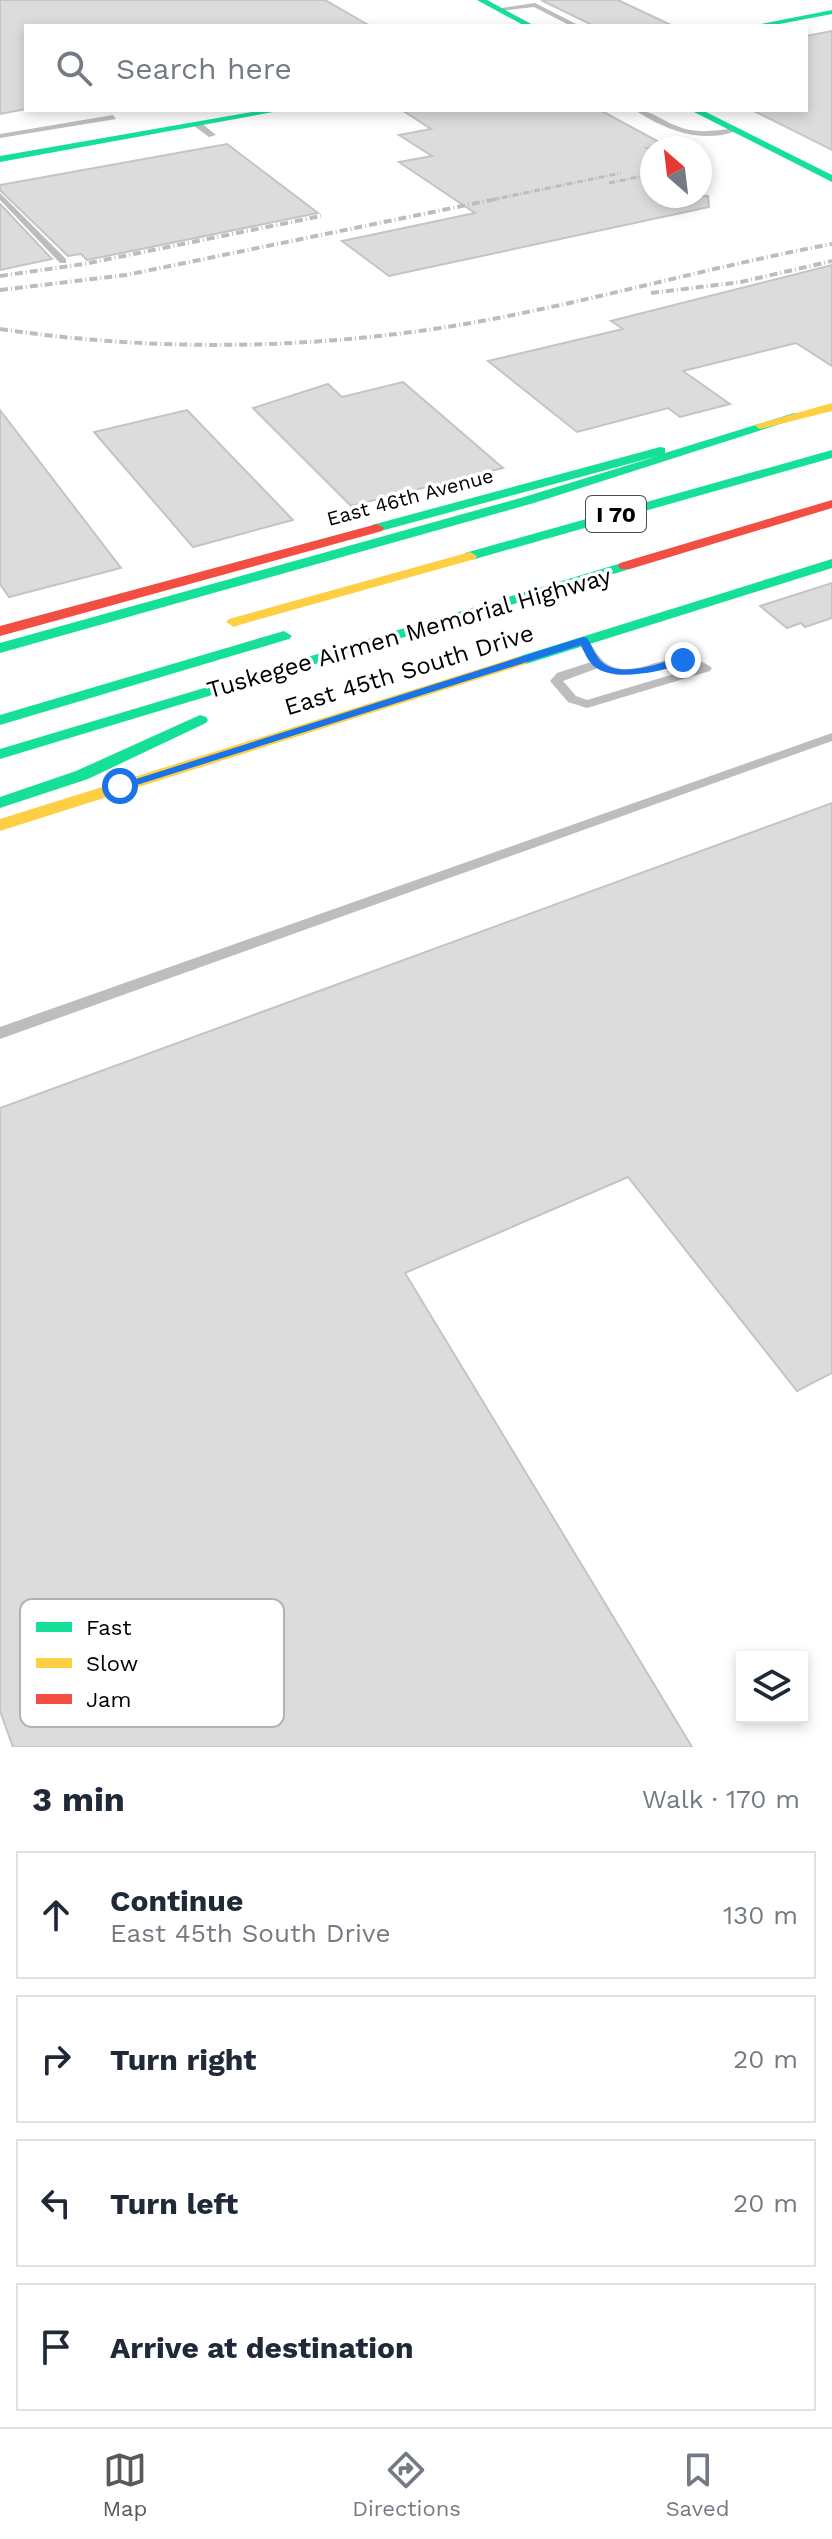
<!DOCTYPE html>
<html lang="en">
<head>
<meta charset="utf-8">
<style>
	body { margin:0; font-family:"Work Sans",sans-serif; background:#f2f2f3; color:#1f2937 }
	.controls { position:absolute; right:24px; bottom:24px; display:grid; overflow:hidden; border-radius:0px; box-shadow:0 4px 12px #0003 }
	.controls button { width:72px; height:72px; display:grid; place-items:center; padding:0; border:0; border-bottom:2px solid #e0e1e3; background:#fff; color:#1f2937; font:40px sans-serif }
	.compass { position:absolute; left:640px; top:136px; width:72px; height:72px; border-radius:50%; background:#fff; box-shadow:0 4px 12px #0003; rotate:332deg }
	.stop { position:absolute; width:24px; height:24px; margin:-18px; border:6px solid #1a73e8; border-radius:50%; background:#fff }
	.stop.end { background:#1a73e8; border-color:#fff; box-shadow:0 2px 8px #0008 }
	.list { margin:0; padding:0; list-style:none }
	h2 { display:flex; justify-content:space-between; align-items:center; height:104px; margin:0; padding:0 32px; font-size:34px }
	h2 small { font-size:26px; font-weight:400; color:#747a83 }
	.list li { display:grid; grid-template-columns:52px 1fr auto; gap:24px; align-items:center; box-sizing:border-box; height:128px; margin:0 16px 16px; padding:0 16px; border:2px solid #e0e1e3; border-radius:0px }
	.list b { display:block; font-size:30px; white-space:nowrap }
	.list p { margin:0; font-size:26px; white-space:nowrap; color:#747a83 }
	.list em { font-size:26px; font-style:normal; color:#747a83 }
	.icon { flex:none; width:44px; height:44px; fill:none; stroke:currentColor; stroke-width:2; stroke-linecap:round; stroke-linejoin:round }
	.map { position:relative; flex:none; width:832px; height:1747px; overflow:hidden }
	.search { position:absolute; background:#fff; box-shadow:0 4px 12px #0003; left:24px; right:24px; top:24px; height:88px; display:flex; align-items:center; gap:20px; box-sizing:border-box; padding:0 28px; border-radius:0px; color:#747a83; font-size:30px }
	.sheet { height:680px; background:#fff }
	nav { display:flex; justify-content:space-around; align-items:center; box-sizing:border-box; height:112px; border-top:2px solid #e0e1e3; background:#fff; font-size:22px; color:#747a83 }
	nav a { display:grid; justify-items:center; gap:4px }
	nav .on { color:#595959 }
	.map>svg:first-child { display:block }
	.building { fill:#dcdcdc; stroke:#c4c4c4; stroke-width:2 }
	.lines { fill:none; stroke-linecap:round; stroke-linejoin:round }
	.lane { fill:#bdbdbd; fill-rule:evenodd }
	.fast { fill:#16e098; fill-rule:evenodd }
	.slow { fill:#ffcf43; fill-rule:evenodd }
	.jam { fill:#f24e42; fill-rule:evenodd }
	.rail-far1 { stroke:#bdbdbd; stroke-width:3; stroke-dasharray:6 2 1 2; stroke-linecap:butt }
	.rail { stroke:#bdbdbd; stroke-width:4; stroke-dasharray:8 3 1 3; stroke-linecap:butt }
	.route { fill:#1a73e8 }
	.labels { text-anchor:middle; stroke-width:7; stroke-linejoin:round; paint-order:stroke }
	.far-street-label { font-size:20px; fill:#000; stroke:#fff }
	.shield { fill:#fff; stroke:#4c4c4c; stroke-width:2 }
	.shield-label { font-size:22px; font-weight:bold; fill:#000 }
	.street-label { font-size:24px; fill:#000; stroke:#fff }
	.key { fill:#fff; stroke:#b2b2b2; stroke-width:2 }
	.key-label { font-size:22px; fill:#000 }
</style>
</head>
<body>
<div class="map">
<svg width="832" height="1747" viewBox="0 0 832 1747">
	<rect width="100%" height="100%" fill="#fff"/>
	<path class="building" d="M0,0h325l45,26h-344v83l-26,5z
		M541,0h77l55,26 -81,-1z
		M832,31v119l-80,-40h54v-74z
		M402,110h198l70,38h-23l5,3v45h56l1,11 -320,69 -47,-35 133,-28 -76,-51 33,-6 -33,-21 32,-6z
		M227,144l91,69 -231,47 -6,-6 -13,2 -68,-66v-5z
		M0,204l52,55 -52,11z
		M832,265v101l-36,-23 -113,28 47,33 -50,13 -12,-9 -91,24 -89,-71 135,-32 -12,-8z
		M403,382l100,86 -152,38 -98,-98 75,-24 14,13z
		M0,410l121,158 -112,29 -9,-13z
		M187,410l106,110 -100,27 -99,-115z
		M832,583v35l-27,9 -4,-4 -14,5 -27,-22z
		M832,803v570l-35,18 -169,-214 -223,96 287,474h-679l-13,-36v-603z"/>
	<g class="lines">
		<path class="lane" d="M535,3l43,22 1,1h-8l-37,-19 -36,4 -3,-2z
			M635,110c16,0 28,11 42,16 18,8 38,5 57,2l4,2c-34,15 -74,0 -103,-20z
			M113,115l3,4 -116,19v-4z
			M194,122h6l16,13 -7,2 -15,-11z
			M0,193l66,66v4h-6l-60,-63z
			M583,637l4,1c7,11 13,24 26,29 30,11 64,-26 99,1l-2,3 -123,37 -19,-6 -18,-21 7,-8 34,-11 -14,-21zM672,665l22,3 -107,32 -11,-4 -13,-15 35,-13c22,15 50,2 74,-3z
			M832,733v8l-832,298v-12z"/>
		<path class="fast" d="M477,0h10l48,26h-10z
			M832,10v4l-63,12h-18z
			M263,110h21l-284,52v-6z
			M690,110h12l130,65v7z
			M794,413l11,3 -271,87 -534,150v-10l524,-146 134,-41 -281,76 -7,-4 2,-3 288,-78 5,1v5z
			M832,450v8l-357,101 -5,1 -7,-4 2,-3z
			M832,559v9l-306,96h-12l-2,-3 2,-3z
			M625,562l5,1v6l-630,190v-10z
			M284,631l8,5 -3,3 -289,86v-10z
			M200,715l6,2 2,3 -2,3 -118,56 -88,29v-11l76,-26z"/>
		<path class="slow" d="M832,403v8l-72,18 -6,-4z
			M470,552l7,4 -2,3 -236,66 -5,2 -8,-5 3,-3z
			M520,656l8,5 -2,3 -526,167v-12z"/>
		<path class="jam" d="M832,500v8l-202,61h-10l-2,-3 2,-3z
			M377,524l7,4 -2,3 -382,105v-10z"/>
		<path class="rail-far1" d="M609,183l43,-9
			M491,200l130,-27"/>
		<path class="rail" d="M0,276l84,-12 237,-48
			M0,290l126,-15 375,-77
			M651,293l90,-11 91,-21
			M0,329c149,22 298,21 447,-2 130,-21 256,-59 385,-83"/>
	</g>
	<path class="route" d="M583,637l4,1c5,7 8,17 14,23 19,19 60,1 82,-4l5,3c-19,12 -74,22 -93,7 -6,-4 -11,-15 -14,-22l-457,144 -10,-3z"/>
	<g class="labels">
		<g class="far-street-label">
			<text transform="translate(410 497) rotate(-15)" y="7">East 46th Avenue</text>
		</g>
		<rect class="shield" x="586" y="496" width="60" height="36" rx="6"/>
		<g class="shield-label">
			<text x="616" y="522">I 70</text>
		</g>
		<g class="street-label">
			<text transform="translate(409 633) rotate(-16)" y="8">Tuskegee Airmen Memorial Highway</text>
			<text transform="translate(409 670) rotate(-17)" y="8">East 45th South Drive</text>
		</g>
	</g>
	<rect x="20" y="1599" width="264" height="128" rx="12" class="key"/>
	<rect x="36" y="1622" width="36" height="10" fill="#16e098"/>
	<rect x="36" y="1658" width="36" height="10" fill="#ffcf43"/>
	<rect x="36" y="1694" width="36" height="10" fill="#f24e42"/>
	<g class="key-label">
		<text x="86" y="1635">Fast</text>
		<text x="86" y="1671">Slow</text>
		<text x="86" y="1707">Jam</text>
	</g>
</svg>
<div class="controls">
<button><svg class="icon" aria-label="layers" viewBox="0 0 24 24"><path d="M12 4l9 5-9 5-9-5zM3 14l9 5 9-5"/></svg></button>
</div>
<svg class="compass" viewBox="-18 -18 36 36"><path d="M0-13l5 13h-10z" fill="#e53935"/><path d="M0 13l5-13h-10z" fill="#747a83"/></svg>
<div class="stop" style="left:120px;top:786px"></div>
<div class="stop end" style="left:683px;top:660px"></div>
<div class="search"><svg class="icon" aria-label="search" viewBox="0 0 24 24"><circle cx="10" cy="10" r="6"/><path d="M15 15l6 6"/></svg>Search here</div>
</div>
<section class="sheet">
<h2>3 min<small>Walk · 170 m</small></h2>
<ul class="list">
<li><svg class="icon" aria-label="ahead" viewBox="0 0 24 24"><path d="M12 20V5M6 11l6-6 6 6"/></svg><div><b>Continue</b><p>East 45th South Drive</p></div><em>130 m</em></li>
<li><svg class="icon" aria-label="right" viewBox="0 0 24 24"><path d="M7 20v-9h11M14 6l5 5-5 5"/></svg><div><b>Turn right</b></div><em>20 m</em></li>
<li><svg class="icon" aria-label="left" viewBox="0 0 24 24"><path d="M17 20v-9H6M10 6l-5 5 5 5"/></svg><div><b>Turn left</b></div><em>20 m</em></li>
<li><svg class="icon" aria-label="arrive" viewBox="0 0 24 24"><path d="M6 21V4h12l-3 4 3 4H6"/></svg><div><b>Arrive at destination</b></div></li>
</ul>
</section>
<nav>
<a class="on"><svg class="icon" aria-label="map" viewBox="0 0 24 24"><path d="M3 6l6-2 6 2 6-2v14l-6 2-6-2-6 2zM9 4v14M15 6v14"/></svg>Map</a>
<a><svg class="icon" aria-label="directions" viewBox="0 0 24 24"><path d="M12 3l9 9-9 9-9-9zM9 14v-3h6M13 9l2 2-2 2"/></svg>Directions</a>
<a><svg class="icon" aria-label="saved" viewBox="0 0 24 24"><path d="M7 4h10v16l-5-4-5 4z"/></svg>Saved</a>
</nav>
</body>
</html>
